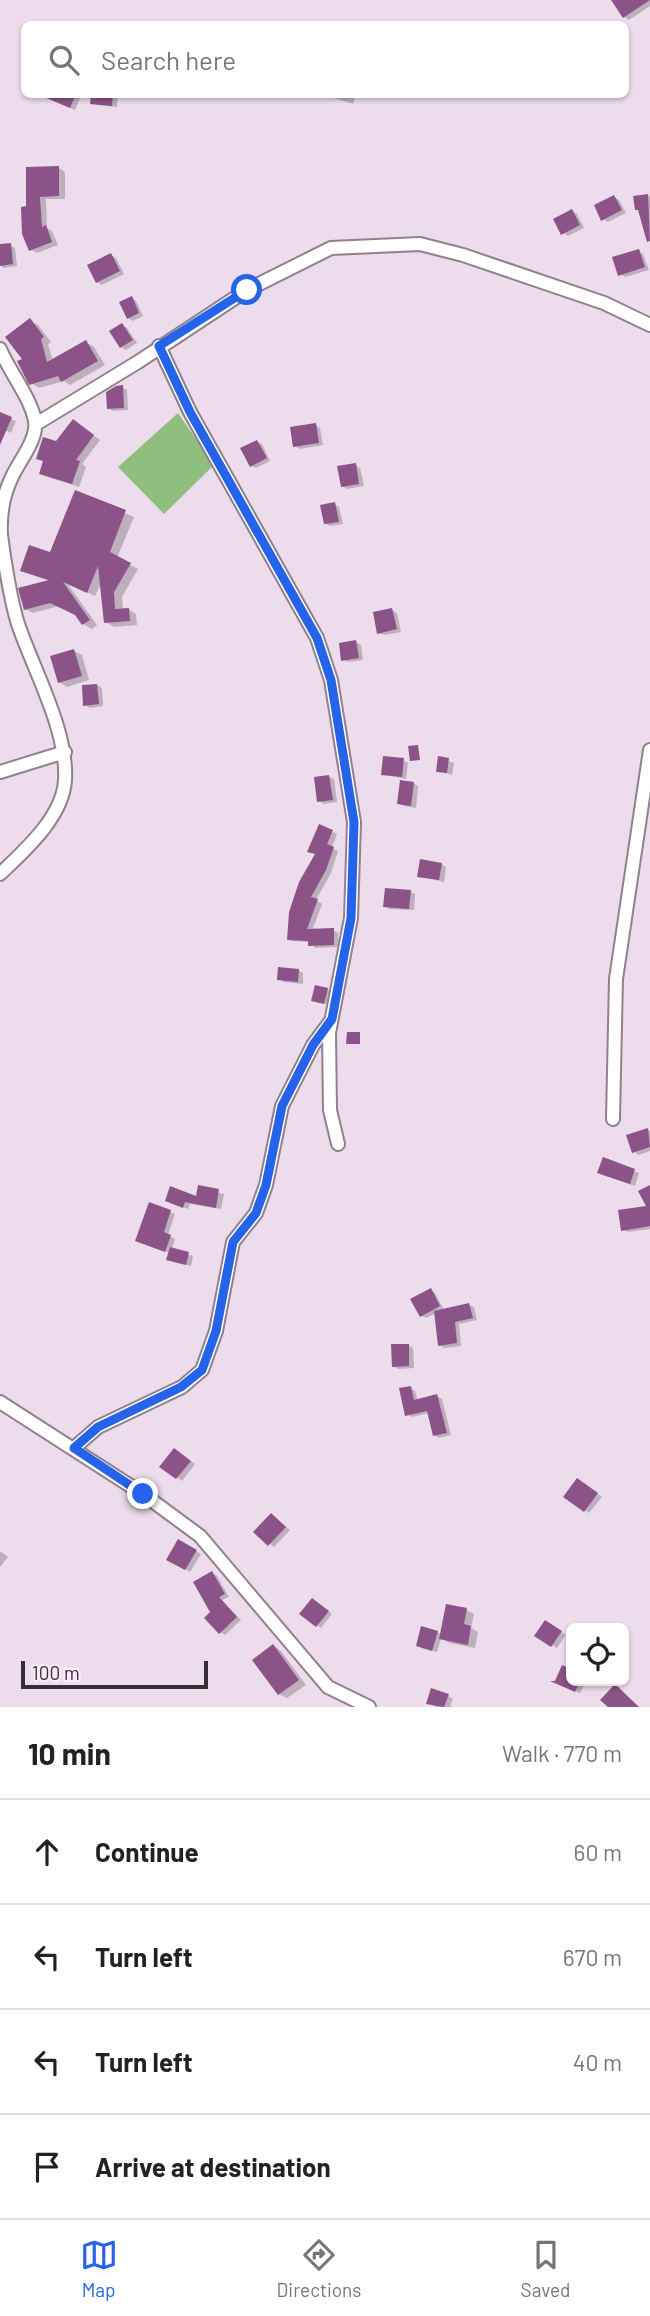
<!DOCTYPE html>
<html lang="en">
<head>
<meta charset="utf-8">
<style>
	body { margin:0; font-family:Barlow,sans-serif; background:#f6f6f6; color:#222 }
	.controls { position:absolute; right:21px; bottom:21px; display:grid; overflow:hidden; border-radius:10px; box-shadow:0 2px 5px #0004 }
	.controls button { width:63px; height:63px; display:grid; place-items:center; padding:0; border:0; border-bottom:2px solid #e0e0e0; background:#fff; color:#222; font:35px sans-serif }
	.scale { position:absolute; left:21px; bottom:18px; width:187px; box-sizing:border-box; padding-left:7px; border:4px solid #362f35; border-top:0; font-size:19px; line-height:24px; white-space:nowrap; color:#362f35; -webkit-text-stroke:5px #fbe9f9; paint-order:stroke }
	.stop { position:absolute; width:21px; height:21px; margin:-16px; border:5px solid #2563eb; border-radius:50%; background:#fff }
	.stop.end { background:#2563eb; border-color:#fff; box-shadow:0 2px 7px #0008 }
	.list { margin:0; padding:0; list-style:none }
	h2 { display:flex; justify-content:space-between; align-items:center; height:91px; margin:0; padding:0 28px; font-size:30px }
	h2 small { font-size:23px; font-weight:400; color:#767676 }
	.list li { display:grid; grid-template-columns:46px 1fr auto; gap:21px; align-items:center; box-sizing:border-box; height:105px; padding:0 28px; border-top:2px solid #e0e0e0 }
	.list b { display:block; font-size:26px; white-space:nowrap }
	.list em { font-size:23px; font-style:normal; color:#767676 }
	.icon { flex:none; width:38px; height:38px; fill:none; stroke:currentColor; stroke-width:2; stroke-linecap:round; stroke-linejoin:round }
	.map { position:relative; flex:none; width:650px; height:1707px; overflow:hidden }
	.search { position:absolute; background:#fff; box-shadow:0 2px 5px #0004; left:21px; right:21px; top:21px; height:77px; display:flex; align-items:center; gap:18px; box-sizing:border-box; padding:0 24px; border-radius:10px; color:#767676; font-size:26px }
	.sheet { height:511px; background:#fff }
	nav { display:flex; justify-content:space-around; align-items:center; box-sizing:border-box; height:98px; border-top:2px solid #e0e0e0; background:#fff; font-size:19px; color:#767676 }
	nav a { display:grid; justify-items:center; gap:4px }
	nav .on { color:#2563eb }
	.map>svg:first-child { display:block }
	.green { fill:#8fbf7f }
	.shadow { fill:#0003 }
	.building { fill:#8b5388 }
	.lines { fill:none; stroke-linecap:round; stroke-linejoin:round }
	.minor-casing { stroke:#90818f; stroke-width:16 }
	.minor { stroke:#fff; stroke-width:12 }
	.route { stroke:#2563eb; stroke-width:9 }
</style>
</head>
<body>
<div class="map">
<svg width="650" height="1707" viewBox="0 0 650 1707">
	<rect width="100%" height="100%" fill="#eddcec"/>
	<path class="green" d="M178,413l36,52 -50,49 -46,-47z"/>
	<path class="shadow" d="M613,0h37v6l-21,14 -5,-3z
		M56,94h23l2,2 -6,14 -17,-7z
		M93,94h25l-1,13 -20,-2 -5,-2z
		M322,94h34l-3,10z
		M59,168l6,4v27h-19l1,29 5,3 6,14 -21,8 -7,-4 -2,-41z
		M648,195l2,2v36l-4,-2z
		M614,197l5,3 7,13 -18,9 -5,-3z
		M572,211l5,3 7,14 -16,8 -5,-3z
		M10,245l5,3 2,18 -13,2 -4,-3v-19z
		M638,251l5,3 6,16 -24,7 -5,-3z
		M111,255l5,3 8,16 -22,11 -5,-3z
		M132,298l4,3 7,15 -10,5 -5,-3z
		M30,321l8,4 13,17 -3,2 5,17 33,-19 8,5 11,18 -35,20 -6,-4 -25,7 -8,-5 -6,-23z
		M122,325l5,3 10,15 -11,7 -5,-3z
		M122,387l5,3 1,20 -15,1 -5,-3z
		M0,414l16,7 -5,12 -11,-5z
		M80,425l20,15 -18,24 4,3 -7,20 -31,-10 9,-34z
		M315,425l5,3 3,17 -23,4 -5,-3z
		M257,442l5,2 8,17 -14,7 -5,-2z
		M355,465l5,3 4,18 -17,3 -5,-3z
		M76,492l58,25 -17,41 21,11 -16,28 1,13 5,-1 8,5 1,11 -23,2 -8,-5 -4,-40 -7,14 -28,-13 30,42 -5,4 -9,-5 -6,-9 -18,-9 -26,7 -8,-4 26,-27 -29,-11 29,-17z
		M334,504l5,3 4,17 -13,2 -5,-3z
		M392,610l5,3 4,19 -17,3 -5,-2z
		M356,642l5,3 2,15 -15,2 -5,-3z
		M74,651l8,4 7,25 -22,7 -8,-5z
		M97,685l5,3 1,18 -13,2 -5,-3z
		M440,758l14,5 -2,12 -14,-4z
		M403,760l5,3 -2,16 -23,-5z
		M329,777l5,2 3,23 -13,2 -5,-3z
		M413,783l5,3 -2,22 -12,-2 -5,-2z
		M320,826l17,8 -5,14 6,3 -7,22 -15,27 6,4 -10,27 21,-1 5,3 1,14 -24,1 -5,-6 -17,-1 -5,-2 29,-85z
		M441,864l5,3 -2,15 -25,-6z
		M410,892l5,2 -1,16 -24,-1 -5,-3z
		M298,970l5,3v11l-19,-2 -5,-3z
		M327,989l5,3 -3,13 -16,-5z
		M648,1130l2,1v20l-11,4 -5,-3z
		M604,1159l35,14 -4,13 -32,-11z
		M650,1187v42l-22,3 -5,-2 25,-23z
		M199,1188l25,6 -3,15 -31,-5 -2,5 -16,-6 26,-5z
		M150,1204l25,10 -7,21 7,4 -3,10 21,7 -2,10 -18,-4 -3,-9 -28,-10z
		M430,1290l5,3 9,17 25,-5 5,2 3,13 -18,4 2,22 -17,2 -5,-3 -3,-32 -10,5 -5,-3z
		M408,1345l5,3 1,20 -16,1 -5,-3z
		M410,1388l5,3 3,10 19,-5 5,3 9,36 -12,3 -5,-3 -5,-22 -17,4 -5,-3z
		M179,1453l16,11 -13,17 -20,-15z
		M582,1483l20,14 -13,16 -4,-3z
		M276,1518l14,12 -16,17 -19,-15z
		M179,1541l22,13 -11,18 -22,-13z
		M0,1551l8,6 -8,10z
		M212,1573l5,3 12,21 -7,3 19,20 -16,15 -5,-3 -7,-19z
		M317,1603l15,11 -11,14 -4,-3z
		M466,1610l8,4 -3,14 7,4 -3,16 -26,-5 -8,-5 -4,14 -15,-4 15,-16 5,3z
		M545,1622l21,13 -9,13 -21,-13z
		M274,1646l7,5 25,34 -19,13 -8,-4z
		M563,1667l8,4v10h15l-6,12 -19,-8z
		M448,1696l5,3 -3,7 4,1h-18l-8,-4z"/>
	<path class="building" d="M611,0h39l-27,18z
		M37,94h39l-6,14z
		M91,94h22l-1,12 -22,-2z
		M59,166v30l-19,1 2,30 4,-2 6,17 -23,9 -7,-17 -1,-27 5,-1v-39z
		M648,194l2,47 -3,1 -9,-32h-3l-2,-14z
		M614,195l8,15 -21,11 -7,-16z
		M572,209l8,16 -19,10 -8,-16z
		M11,243l2,21 -13,2v-22z
		M639,249l6,18 -27,9 -6,-19z
		M111,253l9,18 -24,12 -9,-18z
		M132,296l7,17 -12,6 -8,-17z
		M30,318l14,19 -3,2 6,23 39,-22 12,21 -37,21 -3,-6 -29,9 -12,-24 5,-2 -17,-22z
		M122,323l11,17 -13,8 -11,-17z
		M123,385l1,23 -17,1 -1,-17 10,-6z
		M0,412l12,5 -12,28z
		M73,419l21,16 -18,25 4,1 -8,23 -33,-10 4,-13 -7,-2 7,-22 13,4z
		M316,423l3,20 -26,4 -3,-20z
		M257,440l10,18 -17,9 -10,-19z
		M356,463l3,21 -18,3 -4,-21z
		M75,490l51,20 -16,42 21,11 -17,29 1,17 14,-1 1,13 -26,2 -6,-57 -11,27 -24,-11 27,38 -8,5 -7,-10 -25,-12 -26,7 -6,-22 31,-8 -29,-9 9,-26 21,7z
		M335,502l4,20 -15,2 -4,-19z
		M392,608l5,21 -20,5 -4,-22z
		M356,640l3,18 -18,3 -2,-18z
		M74,649l8,27 -24,7 -8,-27z
		M97,684l2,20 -16,2 -1,-21z
		M418,745l2,15 -10,1 -2,-15z
		M383,756l21,2 -2,19 -21,-2z
		M438,756l11,2 -2,15 -11,-1z
		M329,775l4,25 -16,2 -3,-25z
		M400,780l14,2 -3,24 -14,-2z
		M319,824l14,6 -6,14 7,3 -8,23 -15,27 7,2 -11,30 27,-1v17l-26,1v-5l-21,-1 2,-28 10,-30 16,-28 -8,-2z
		M420,859l22,4 -3,17 -22,-3z
		M385,888l26,2 -2,19 -26,-2z
		M278,967l21,2 -1,13 -21,-2z
		M315,985l13,3 -4,16 -13,-3z
		M347,1032h13v12h-14z
		M648,1128l2,19 -18,6 -6,-18z
		M603,1157l32,12 -5,15 -33,-11z
		M198,1185l21,4 -3,19 -31,-6 -2,6 -18,-7 5,-15 26,10z
		M650,1185v41l-29,5 -3,-21 28,-4 -8,-15z
		M149,1202l22,8 -7,22 7,3 -6,17 -30,-11z
		M170,1247l19,5 -3,13 -20,-5z
		M431,1288l9,18 -20,11 -10,-18z
		M469,1303l4,15 -18,4 2,21 -19,3 -4,-35z
		M391,1344h18v22l-17,1z
		M411,1386l3,14 23,-6 10,39 -14,3 -6,-25 -22,5 -6,-28z
		M174,1448l17,13 -15,18 -17,-12z
		M577,1478l21,15 -14,19 -21,-15z
		M271,1513l15,14 -18,19 -15,-14z
		M178,1539l19,11 -12,20 -19,-10z
		M212,1571l13,23 -6,3 18,20 -18,17 -15,-16 6,-6 -17,-30z
		M312,1598l17,13 -13,16 -17,-13z
		M446,1604l21,4 -3,16 7,2 -3,19 -29,-6z
		M545,1620l17,11 -11,16 -17,-11z
		M421,1626l17,5 -6,20 -16,-5z
		M273,1644l26,36 -21,15 -26,-35z
		M562,1665l9,4v12h9l-5,11 -25,-11h5z
		M615,1684l24,23h-31l-8,-7z
		M431,1688l18,6 -5,13 -18,-3z"/>
	<g class="lines">
		<g class="minor-casing">
			<path id="minor" d="M159,346l31,66 127,226 14,42 23,142 -3,96 -22,115 1,77 8,34
				M0,349c9,22 31,49 35,72 3,19 -17,41 -24,58 -8,17 -11,37 -10,56 3,24 10,67 17,89 16,47 50,107 47,156 -2,37 -40,70 -65,94
				M36,424l102,-62 109,-72 84,-42 89,-4 43,11 141,48 46,22
				M0,772l65,-20
				M613,1119l3,-140 34,-229
				M0,1402l143,92 57,42 128,151 41,20
				M74,1448l24,-21 84,-40 20,-17 14,-39 17,-89 23,-29 10,-28 16,-79 31,-61 17,-23"/>
		</g>
		<use href="#minor" class="minor"/>
	</g>
	<g class="lines">
		<path class="route" d="M143,1494l-69,-46 24,-21 83,-40 21,-17 14,-39 17,-89 23,-29 10,-28 16,-79 31,-61 19,-26 19,-101 3,-96 -23,-142 -14,-42 -127,-226 -31,-66 88,-56"/>
	</g>
</svg>
<div class="controls">
<button><svg class="icon" aria-label="locate" viewBox="0 0 24 24"><circle cx="12" cy="12" r="6"/><path d="M12 2v4M12 18v4M2 12h4M18 12h4"/></svg></button>
</div>
<div class="scale">100 m</div>
<div class="stop" style="left:247px;top:290px"></div>
<div class="stop end" style="left:143px;top:1494px"></div>
<div class="search"><svg class="icon" aria-label="search" viewBox="0 0 24 24"><circle cx="10" cy="10" r="6"/><path d="M15 15l6 6"/></svg>Search here</div>
</div>
<section class="sheet">
<h2>10 min<small>Walk · 770 m</small></h2>
<ul class="list">
<li><svg class="icon" aria-label="ahead" viewBox="0 0 24 24"><path d="M12 20V5M6 11l6-6 6 6"/></svg><div><b>Continue</b></div><em>60 m</em></li>
<li><svg class="icon" aria-label="left" viewBox="0 0 24 24"><path d="M17 20v-9H6M10 6l-5 5 5 5"/></svg><div><b>Turn left</b></div><em>670 m</em></li>
<li><svg class="icon" aria-label="left" viewBox="0 0 24 24"><path d="M17 20v-9H6M10 6l-5 5 5 5"/></svg><div><b>Turn left</b></div><em>40 m</em></li>
<li><svg class="icon" aria-label="arrive" viewBox="0 0 24 24"><path d="M6 21V4h12l-3 4 3 4H6"/></svg><div><b>Arrive at destination</b></div></li>
</ul>
</section>
<nav>
<a class="on"><svg class="icon" aria-label="map" viewBox="0 0 24 24"><path d="M3 6l6-2 6 2 6-2v14l-6 2-6-2-6 2zM9 4v14M15 6v14"/></svg>Map</a>
<a><svg class="icon" aria-label="directions" viewBox="0 0 24 24"><path d="M12 3l9 9-9 9-9-9zM9 14v-3h6M13 9l2 2-2 2"/></svg>Directions</a>
<a><svg class="icon" aria-label="saved" viewBox="0 0 24 24"><path d="M7 4h10v16l-5-4-5 4z"/></svg>Saved</a>
</nav>
</body>
</html>
